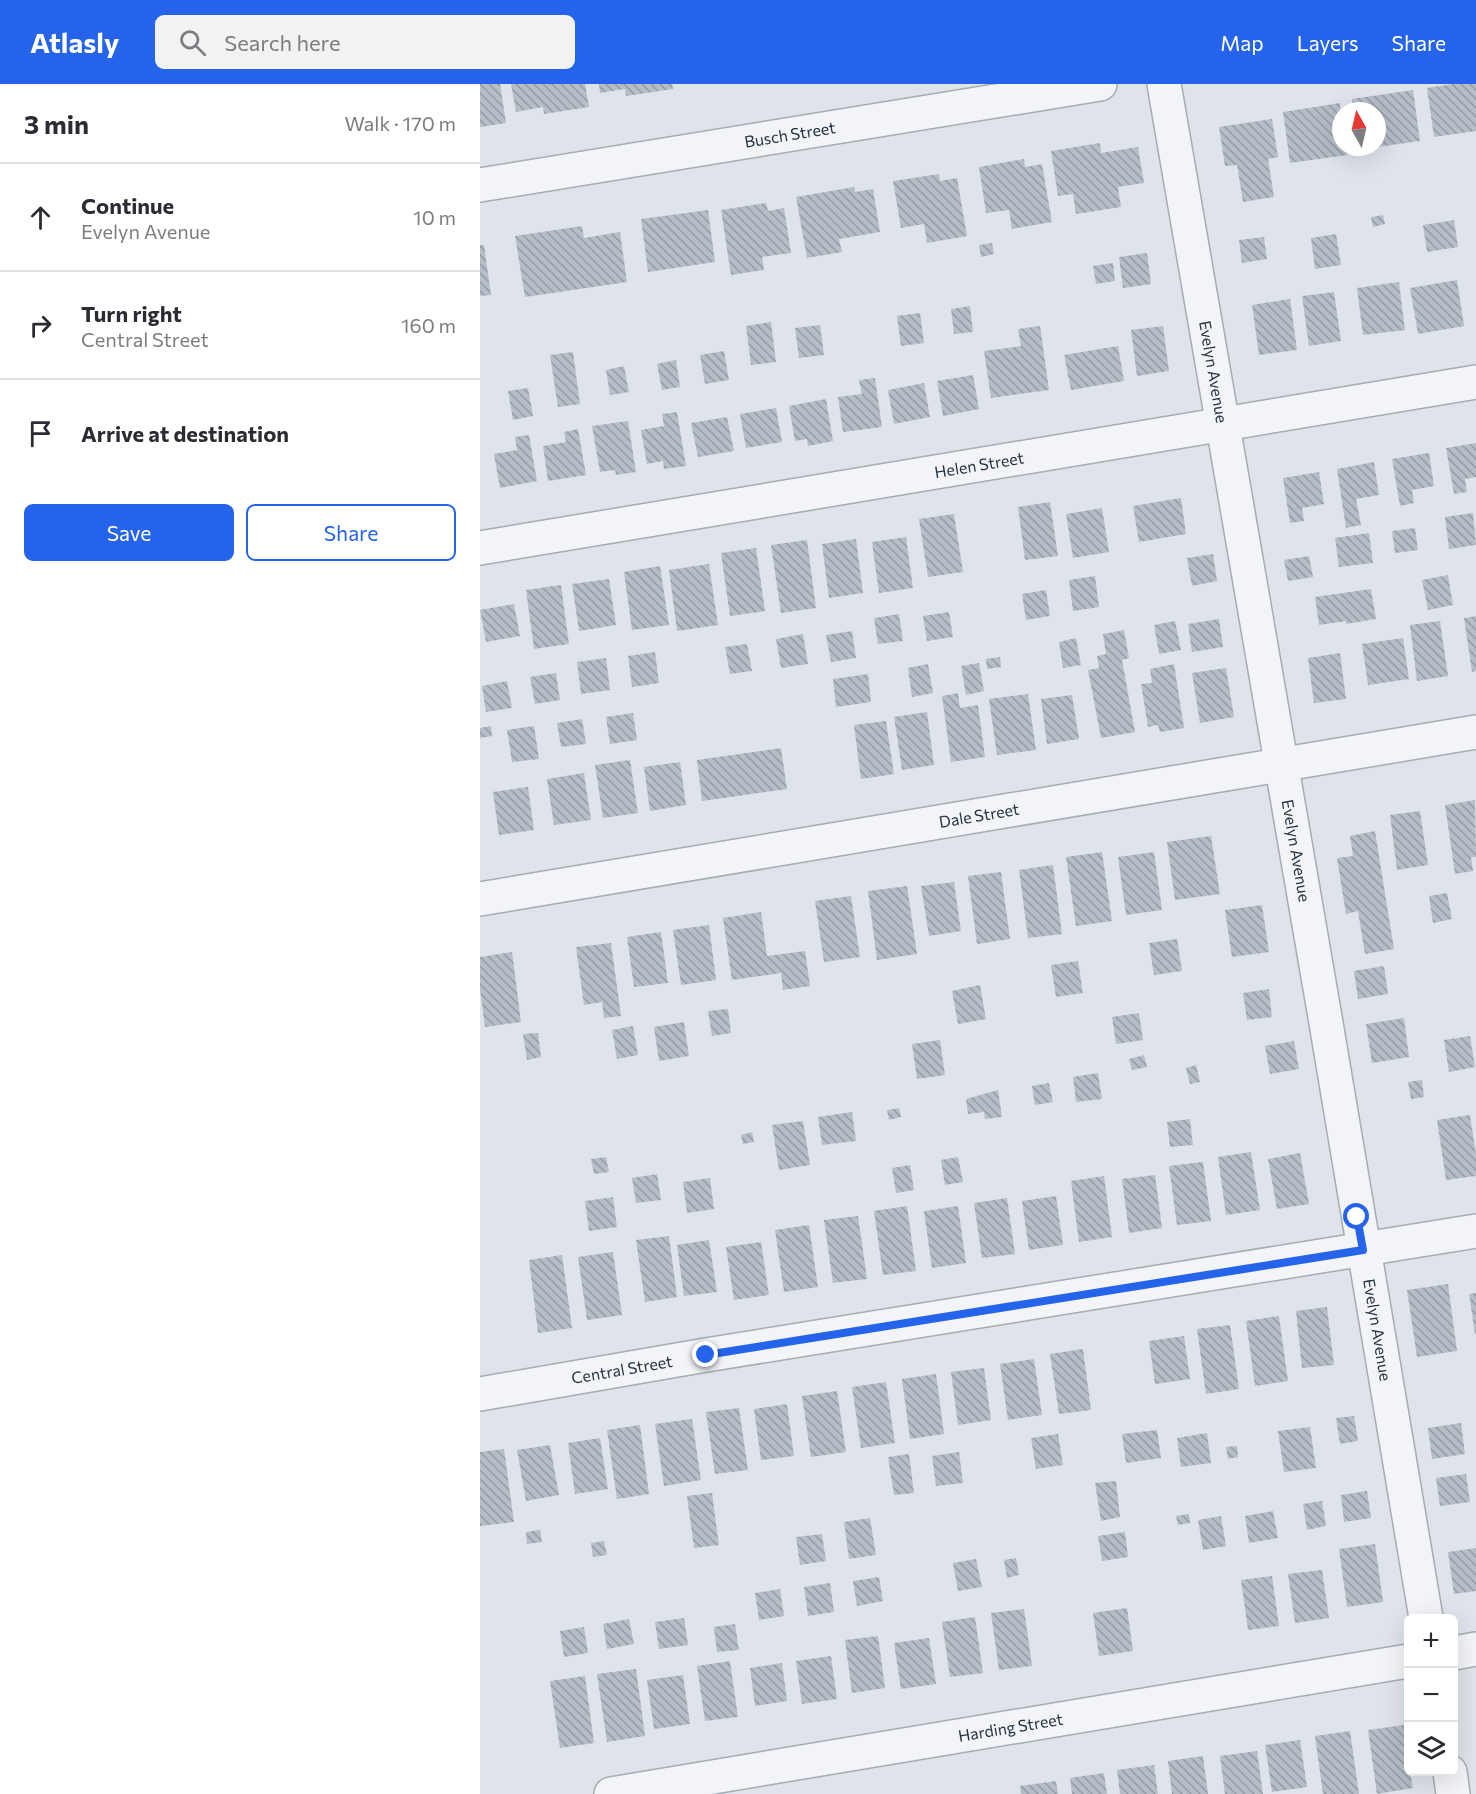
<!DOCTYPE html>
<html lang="en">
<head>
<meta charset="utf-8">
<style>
	body { margin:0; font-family:Commissioner,sans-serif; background:#f2f2f3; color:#2b2b33 }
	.controls { position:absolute; right:18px; bottom:18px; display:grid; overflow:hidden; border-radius:9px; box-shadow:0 6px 24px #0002 }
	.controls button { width:54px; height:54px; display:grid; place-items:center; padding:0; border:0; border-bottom:2px solid #e1e1e2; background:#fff; color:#2b2b33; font:30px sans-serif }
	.compass { position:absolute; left:852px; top:18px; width:54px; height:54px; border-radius:50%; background:#fff; box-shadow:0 6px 24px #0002; rotate:352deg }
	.stop { position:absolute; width:18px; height:18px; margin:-14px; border:4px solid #2563eb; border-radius:50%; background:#fff }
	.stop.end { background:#2563eb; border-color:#fff; box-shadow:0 2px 6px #0008 }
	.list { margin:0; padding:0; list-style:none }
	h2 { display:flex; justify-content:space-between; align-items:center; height:78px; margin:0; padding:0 24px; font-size:26px }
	h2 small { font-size:20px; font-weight:400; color:#7c7c81 }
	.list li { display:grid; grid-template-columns:39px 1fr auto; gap:18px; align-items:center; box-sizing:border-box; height:108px; padding:0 24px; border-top:2px solid #e1e1e2 }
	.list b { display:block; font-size:22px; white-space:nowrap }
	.list p { margin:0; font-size:20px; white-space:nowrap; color:#7c7c81 }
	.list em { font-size:20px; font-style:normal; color:#7c7c81 }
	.actions { display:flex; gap:12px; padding:18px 24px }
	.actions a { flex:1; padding:14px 0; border:2px solid #2563eb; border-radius:9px; text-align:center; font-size:21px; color:#2563eb }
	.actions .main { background:#2563eb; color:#fff }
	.icon { flex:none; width:33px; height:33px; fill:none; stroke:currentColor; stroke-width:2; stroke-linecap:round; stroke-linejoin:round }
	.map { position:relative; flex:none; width:996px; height:1710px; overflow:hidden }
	header { display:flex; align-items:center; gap:36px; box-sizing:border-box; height:84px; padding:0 30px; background:#2563eb; color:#fff }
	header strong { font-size:28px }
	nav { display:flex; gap:33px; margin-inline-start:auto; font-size:21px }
	.search { width:420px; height:54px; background:#f2f2f3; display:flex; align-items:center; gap:15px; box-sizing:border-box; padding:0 21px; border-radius:9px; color:#7c7c81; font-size:22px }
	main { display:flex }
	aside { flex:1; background:#fff }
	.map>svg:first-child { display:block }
	.building { fill:url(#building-back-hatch) }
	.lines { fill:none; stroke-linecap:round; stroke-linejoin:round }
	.minor-casing { stroke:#a4acb4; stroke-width:36 }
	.minor { stroke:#f2f4f7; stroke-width:33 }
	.route { stroke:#2563eb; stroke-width:8 }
	.labels { text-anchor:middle; stroke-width:5; stroke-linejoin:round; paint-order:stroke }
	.street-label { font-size:16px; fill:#263442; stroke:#eef3f7 }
</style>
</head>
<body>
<header>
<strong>Atlasly</strong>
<div class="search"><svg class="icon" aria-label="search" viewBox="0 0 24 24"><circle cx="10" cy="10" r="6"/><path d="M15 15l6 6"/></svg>Search here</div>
<nav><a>Map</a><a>Layers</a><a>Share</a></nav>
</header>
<main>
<aside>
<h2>3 min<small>Walk · 170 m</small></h2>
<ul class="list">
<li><svg class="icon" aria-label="ahead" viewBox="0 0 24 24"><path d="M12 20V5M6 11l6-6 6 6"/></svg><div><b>Continue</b><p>Evelyn Avenue</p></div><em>10 m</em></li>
<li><svg class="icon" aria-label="right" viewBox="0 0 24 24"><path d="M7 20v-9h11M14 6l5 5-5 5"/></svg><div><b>Turn right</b><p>Central Street</p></div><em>160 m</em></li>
<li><svg class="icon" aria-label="arrive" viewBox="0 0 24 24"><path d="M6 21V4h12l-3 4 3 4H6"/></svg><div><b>Arrive at destination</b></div></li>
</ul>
<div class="actions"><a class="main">Save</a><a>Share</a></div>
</aside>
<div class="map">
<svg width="996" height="1710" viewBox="0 0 996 1710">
	<defs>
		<pattern id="building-back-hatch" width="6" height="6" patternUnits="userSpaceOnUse" patternTransform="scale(1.5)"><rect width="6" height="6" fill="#b5bec7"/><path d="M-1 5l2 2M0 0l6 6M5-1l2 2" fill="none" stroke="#939ba3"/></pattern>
	</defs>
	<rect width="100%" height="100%" fill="#dfe4ea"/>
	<path class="building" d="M0,0h20l6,39 -26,4z
		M31,0h74l4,23 -45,7 -1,-7 -27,5z
		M119,0h73l1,5 -47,7 -1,-7 -25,4z
		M973,0h23v47l-42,6 -7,-49z
		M933,6l7,51 -43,6v-36h-23l-2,-12z
		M860,19l1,44h5l1,8 -57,8 -7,-51z
		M792,35l6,38 -10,2 6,38 -31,5 -6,-37 -12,1 -6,-39z
		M620,59l1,10 37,-6 6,36 -26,4 3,20 -45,7 -3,-20 -15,2 -7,-45z
		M544,75l1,8 17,-3 10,58 -40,7 -3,-19 -23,3 -7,-46z
		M459,90l1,7 17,-3 10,58 -40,7 -3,-19 -23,4 -8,-47z
		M374,103l1,5 18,-3 7,43 -41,7 3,13 -35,6 -11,-61z
		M286,119l2,8 16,-3 7,45 -29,4 2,13 -33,5 -10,-65z
		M228,126l7,52 -67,10 -7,-53z
		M903,131l2,9 -12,3 -2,-10z
		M974,136l4,27 -31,5 -4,-27z
		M102,142l2,12 36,-6 7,50 -102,15 -10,-61z
		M856,150l5,31 -26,4 -4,-31z
		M784,153l3,22 -25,4 -3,-23z
		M512,159l2,11 -13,3 -2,-12z
		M0,161h4l7,50 -11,1z
		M667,169l4,31 -28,4 -4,-31z
		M633,179l2,18 -19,3 -3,-18z
		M977,196l7,46 -46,8 -8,-46z
		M919,198l6,48 -42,5 -6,-47z
		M854,208l7,49 -32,5 -7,-50z
		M810,215l7,51 -38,5 -7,-50z
		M490,222l3,26 -19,2 -3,-25z
		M440,229l4,30 -23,3 -4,-30z
		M291,238l5,40 -25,3 -5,-39z
		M340,241l4,30 -25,3 -4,-30z
		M560,242l9,64 -58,8 -7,-47 37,-5 -3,-17z
		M683,242l6,45 -32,5 -6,-46z
		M638,262l6,35 -53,9 -7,-35z
		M244,267l5,29 -24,4 -5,-29z
		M93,268l7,52 -22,3 -8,-52z
		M196,276l4,27 -18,3 -5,-26z
		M144,282l5,26 -19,3 -4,-25z
		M493,291l6,34 -36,7 -6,-35z
		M395,294l7,49 -39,5 -5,-35 24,-3 -3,-14z
		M444,299l6,34 -36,7 -6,-34z
		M48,304l5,28 -20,4 -5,-29z
		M346,315l7,42 -25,5 -1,-7 -12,2 -6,-35z
		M296,324l6,34 -36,6 -6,-34z
		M197,328l9,54 -22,3 -1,-8 -16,3 -6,-34 23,-4 -2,-12z
		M247,333l7,34 -36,6 -7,-34z
		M148,337l8,51 -20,3 -1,-5 -15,2 -8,-46z
		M98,345l8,46 -38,6 -5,-35 23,-4 -2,-10z
		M49,351l8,46 -37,7 -6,-34 23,-4 -2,-13z
		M996,359v34l-11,2 2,13 -13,2 -8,-46z
		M949,369l5,33 -22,4 2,13 -14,3 -8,-47z
		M894,378l5,33 -23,4 5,26 -15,3 -9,-59z
		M839,388l5,32 -22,4 2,13 -14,2 -7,-45z
		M701,414l5,36 -47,8 -6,-36z
		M570,418l8,54 -33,4 -7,-53z
		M622,424l7,44 -36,6 -7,-44z
		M993,429l3,32 -27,4 -4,-32z
		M474,430l9,58 -35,5 -9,-58z
		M935,444l3,22 -23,3 -3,-22z
		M889,449l4,30 -34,4 -4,-29z
		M426,453l7,51 -34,5 -7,-51z
		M376,455l7,54 -34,5 -7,-54z
		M327,456l9,68 -35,5 -10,-68z
		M276,464l9,63 -35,5 -9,-63z
		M733,470l4,27 -25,5 -5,-28z
		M829,472l4,21 -25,4 -4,-21z
		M229,480l9,61 -41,6 -8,-61z
		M180,482l9,59 -37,5 -8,-58z
		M968,491l5,30 -25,5 -6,-30z
		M615,492l4,31 -26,4 -4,-31z
		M129,495l7,46 -37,6 -7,-47z
		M81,501l8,59 -35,5 -8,-59z
		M891,505l5,30 -30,5v-3l-27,4 -4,-28z
		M566,506l4,26 -24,4 -4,-26z
		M34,520l6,32 -34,6 -6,-32z
		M469,528l4,25 -26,4 -4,-25z
		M419,530l4,27 -25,3 -4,-26z
		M996,532v55l-4,1 -8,-54z
		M739,535l4,28 -31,5 -4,-28z
		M695,537l6,29 -22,4 -5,-29z
		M960,537l8,55 -31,5 -7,-56z
		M644,546l5,28 -7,2 13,72 -34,6 -13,-68 11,-2 -2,-12 9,-2 -3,-20z
		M372,547l4,27 -25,4 -5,-27z
		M323,550l5,30 -27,4 -5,-29z
		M596,554l5,27 -18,3 -4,-26z
		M923,554l6,41 -41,6 -6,-41z
		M267,560l5,27 -22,3 -5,-27z
		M175,568l4,31 -27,4 -4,-31z
		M860,569l6,46 -32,4 -6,-45z
		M520,573l1,10 -14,2 -1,-10z
		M126,574l4,32 -29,4 -4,-32z
		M499,579l5,28 -18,4 -5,-29z
		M448,580l5,29 -21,4 -4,-29z
		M694,580l10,64 -24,4 -2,-7 -10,2 -7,-43 11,-1 -2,-14z
		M746,584l8,49 -34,6 -8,-50z
		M76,589l4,27 -25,4 -5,-27z
		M388,590l3,28 -35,5 -3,-28z
		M27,597l5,27 -26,4 -4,-26z
		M478,609l2,15 18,-3 7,52 -34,5 -9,-66z
		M548,610l8,56 -39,5 -8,-56z
		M592,611l7,44 -32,5 -6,-45z
		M447,628l7,53 -32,5 -8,-53z
		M153,629l4,27 -27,4 -4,-27z
		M102,635l4,25 -25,3 -4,-24z
		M406,637l8,53 -33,5 -7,-54z
		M11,642l1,10 -12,2v-10z
		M54,642l5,33 -27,3 -5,-32z
		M301,664l6,41 -85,12 -5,-41z
		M150,676l8,53 -35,5 -8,-53z
		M200,678l6,43 -36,6 -6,-44z
		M104,689l7,47 -37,5 -7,-46z
		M48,703l6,43 -35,5 -6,-43z
		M995,716l1,57h-5l2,14 -18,3 -10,-69z
		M940,727l8,54 -31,5 -7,-55z
		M895,747l19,118 -29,5 -7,-43 -12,3 -9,-56 16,-2 -3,-20z
		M731,752l9,58 -45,6 -8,-58z
		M622,768l10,69 -36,5 -10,-69z
		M674,768l8,58 -36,5 -8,-58z
		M573,781l9,69 -34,4 -9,-68z
		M521,788l9,67 -33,5 -9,-68z
		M474,798l7,49 -32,5 -8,-50z
		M427,802l10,68 -40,6 -9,-69z
		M967,809l5,26 -19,4 -4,-27z
		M371,812l9,61 -36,5 -9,-61z
		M782,821l7,47 -37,5 -7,-47z
		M281,828l6,44 38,-5 5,35 -27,4 -2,-17 -49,7 -9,-62z
		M229,841l7,55 -35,5 -8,-55z
		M181,848l7,51 -34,4 -7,-50z
		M697,855l5,32 -28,4 -5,-32z
		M131,859l10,73 -17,2 -2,-16 -18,3 -8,-58z
		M32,868l9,70 -36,5 -5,-38v-32z
		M598,877l5,32 -27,4 -5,-32z
		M904,882l4,28 -30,5 -4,-28z
		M500,901l6,34 -28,5 -6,-33z
		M789,905l3,28 -25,3 -4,-27z
		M248,925l3,24 -19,3 -4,-25z
		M659,929l4,27 -27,4 -4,-27z
		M924,934l5,39 -37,6 -6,-39z
		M204,938l5,34 -30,5 -5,-34z
		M153,942l5,29 -21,4 -5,-29z
		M58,949l3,24 -14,3 -4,-26z
		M990,952l5,31 -26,5 -5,-32z
		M460,956l5,35 -28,4 -5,-35z
		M814,957l5,28 -29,5 -5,-28z
		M664,971l3,12 -15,3 -3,-11z
		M716,981l4,17 -10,2 -4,-16z
		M618,989l4,26 -26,3 -3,-25z
		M942,996l2,17 -13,2 -3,-17z
		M569,999l4,19 -18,3 -3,-19z
		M518,1006l4,27 -17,2 -1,-7 -16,2 -2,-15z
		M419,1024l2,9 -12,3 -2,-10z
		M372,1028l4,29 -34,4 -4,-28z
		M990,1031l6,40v21l-30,4 -9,-60z
		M710,1035l3,26 -23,2 -3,-25z
		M323,1037l7,44 -31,5 -7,-45z
		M272,1048l2,10 -11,2 -2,-9z
		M771,1068l9,58 -34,5 -8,-58z
		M820,1069l9,51 -32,5 -9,-50z
		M126,1073l3,15 -15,2 -3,-15z
		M478,1073l5,25 -18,3 -4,-25z
		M723,1078l8,59 -34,4 -8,-59z
		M430,1081l4,25 -18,3 -4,-25z
		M177,1090l4,26 -25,3 -4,-25z
		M675,1091l7,53 -33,5 -7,-54z
		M624,1092l8,61 -33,5 -8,-61z
		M230,1094l4,31 -27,4 -4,-31z
		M576,1112l7,49 -34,5 -7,-49z
		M133,1113l4,30 -28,4 -4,-30z
		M527,1114l8,56 -33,4 -8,-55z
		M427,1122l9,65 -33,4 -9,-64z
		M478,1122l8,57 -34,5 -8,-57z
		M378,1132l9,63 -34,4 -9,-63z
		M329,1141l9,62 -34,5 -9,-62z
		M189,1152l8,61 -32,5 -9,-62z
		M229,1156l8,52 -33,4 -7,-51z
		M281,1158l8,53 -35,5 -8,-53z
		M133,1168l9,63 -35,5 -9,-63z
		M82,1171l10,73 -34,5 -9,-73z
		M968,1200l9,67 -40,6 -10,-67z
		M996,1209v41h-1l-6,-40z
		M847,1223l7,58 -32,3 -6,-57z
		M799,1232l9,65 -33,5 -9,-65z
		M750,1241l9,64 -33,5 -9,-65z
		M704,1252l6,43 -35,5 -6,-43z
		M603,1265l8,61 -32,4 -9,-60z
		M554,1275l8,56 -34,5 -8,-56z
		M504,1284l7,52 -33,5 -7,-53z
		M456,1290l8,60 -34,5 -8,-60z
		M406,1298l9,61 -34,5 -9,-61z
		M357,1307l9,61 -35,5 -9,-61z
		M307,1320l7,52 -33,4 -7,-51z
		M259,1324l9,62 -33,4 -9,-62z
		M874,1332l4,25 -18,3 -4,-26z
		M212,1335l9,61 -37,6 -9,-62z
		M981,1339l4,31 -33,5 -4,-31z
		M160,1341l9,69 -32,5 -10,-69z
		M830,1343l6,41 -32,4 -6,-41z
		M677,1346l4,28 -35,5 -4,-29z
		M727,1349l4,30 -30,4 -4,-29z
		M578,1350l5,31 -27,4 -5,-31z
		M120,1354l8,51 -33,5 -7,-51z
		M70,1361l9,50 -33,6 -9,-51z
		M757,1362l1,11 -10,2 -2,-12z
		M24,1365l10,73 -34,4v-74z
		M479,1368l4,31 -27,3 -4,-30z
		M429,1370l5,39 -20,2 -6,-38z
		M986,1390l4,28 -30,4 -4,-28z
		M636,1397l4,36 -19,4 -6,-38z
		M887,1407l4,27 -27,4 -3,-27z
		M232,1409l7,52 -25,3 -7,-52z
		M842,1417l4,25 -19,4 -4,-26z
		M793,1427l5,27 -29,5 -4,-27z
		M709,1430l1,9 -12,2 -2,-9z
		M741,1432l5,30 -23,4 -5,-30z
		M390,1434l6,37 -27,4 -5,-37z
		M60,1446l2,12 -15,2 -1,-12z
		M645,1448l3,25 -26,4 -4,-25z
		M342,1450l4,27 -26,4 -4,-28z
		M124,1457l3,14 -14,2 -2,-14z
		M895,1460l8,58 -36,5 -8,-58z
		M996,1464v43l-22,3 -6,-42z
		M536,1474l3,17 -12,3 -3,-18z
		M496,1475l6,28 -24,4 -5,-28z
		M842,1486l7,48 -34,5 -7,-49z
		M792,1492l7,50 -31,4 -7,-50z
		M399,1493l4,24 -26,5 -4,-25z
		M350,1499l4,29 -26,4 -4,-29z
		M300,1505l4,27 -25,4 -4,-27z
		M647,1524l6,43 -34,5 -6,-43z
		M544,1525l8,57 -33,4 -8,-57z
		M495,1533l8,56 -33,4 -8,-55z
		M204,1534l4,27 -29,4 -4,-27z
		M149,1535l5,25 -27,5 -4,-25z
		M255,1540l4,26 -22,2 -3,-25z
		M104,1543l4,26 -24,4 -4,-26z
		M398,1552l7,52 -33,5 -7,-53z
		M449,1554l7,46 -35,5 -7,-46z
		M351,1572l6,43 -35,5 -6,-43z
		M250,1577l8,56 -33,4 -8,-55z
		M302,1579l5,38 -32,5 -5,-38z
		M156,1585l9,67 -38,6 -10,-68z
		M203,1591l7,49 -36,5 -7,-49z
		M105,1592l9,67 -34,5 -10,-67z
		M924,1641l4,47h2l3,16 -36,6 -9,-64z
		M870,1647l9,63h-36l-8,-58z
		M820,1656l7,47 -35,5 -7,-47z
		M777,1667l6,43h-38l-5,-38z
		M723,1672l5,38h-36l-4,-33z
		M674,1681l4,29h-38l-3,-24z
		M624,1689l3,21h-35l-2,-16z
		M576,1697l2,13h-37l-1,-8z"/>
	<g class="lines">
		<g class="minor-casing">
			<g id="minor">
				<path id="s1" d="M684,0l161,933 101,601"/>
				<path id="s2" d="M0,101l620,-101"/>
				<path id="s3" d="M0,464l996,-166"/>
				<path id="s4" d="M0,815l996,-167"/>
				<path id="s5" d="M0,1310l226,-39 770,-124"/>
				<path d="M974,1569l22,-4"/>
				<path d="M970,1688l3,22"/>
				<path id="s6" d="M131,1710l797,-133"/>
			</g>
		</g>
		<use href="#minor" class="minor"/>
	</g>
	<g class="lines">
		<path class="route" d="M226,1271l657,-105 -6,-33"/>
	</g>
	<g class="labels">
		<g class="street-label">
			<text dy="6" stroke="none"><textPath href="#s2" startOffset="314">Busch Street</textPath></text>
			<text dy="6" stroke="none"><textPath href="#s1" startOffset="292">Evelyn Avenue</textPath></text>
			<text dy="6" stroke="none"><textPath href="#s3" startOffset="506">Helen Street</textPath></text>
			<text dy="6" stroke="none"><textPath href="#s4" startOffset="506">Dale Street</textPath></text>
			<text dy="6" stroke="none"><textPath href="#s1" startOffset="778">Evelyn Avenue</textPath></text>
			<text dy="6" stroke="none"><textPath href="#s1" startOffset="1264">Evelyn Avenue</textPath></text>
			<text dy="6" stroke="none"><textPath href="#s5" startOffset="144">Central Street</textPath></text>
			<text dy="6" stroke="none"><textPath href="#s6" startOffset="405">Harding Street</textPath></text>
		</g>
	</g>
</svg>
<div class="controls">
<button>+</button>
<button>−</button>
<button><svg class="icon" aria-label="layers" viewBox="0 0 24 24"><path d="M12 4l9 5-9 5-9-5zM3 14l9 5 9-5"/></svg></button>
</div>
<svg class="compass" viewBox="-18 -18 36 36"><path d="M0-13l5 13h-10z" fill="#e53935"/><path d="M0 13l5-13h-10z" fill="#7c7c81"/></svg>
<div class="stop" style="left:877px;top:1133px"></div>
<div class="stop end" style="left:226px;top:1271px"></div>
</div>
</main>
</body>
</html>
